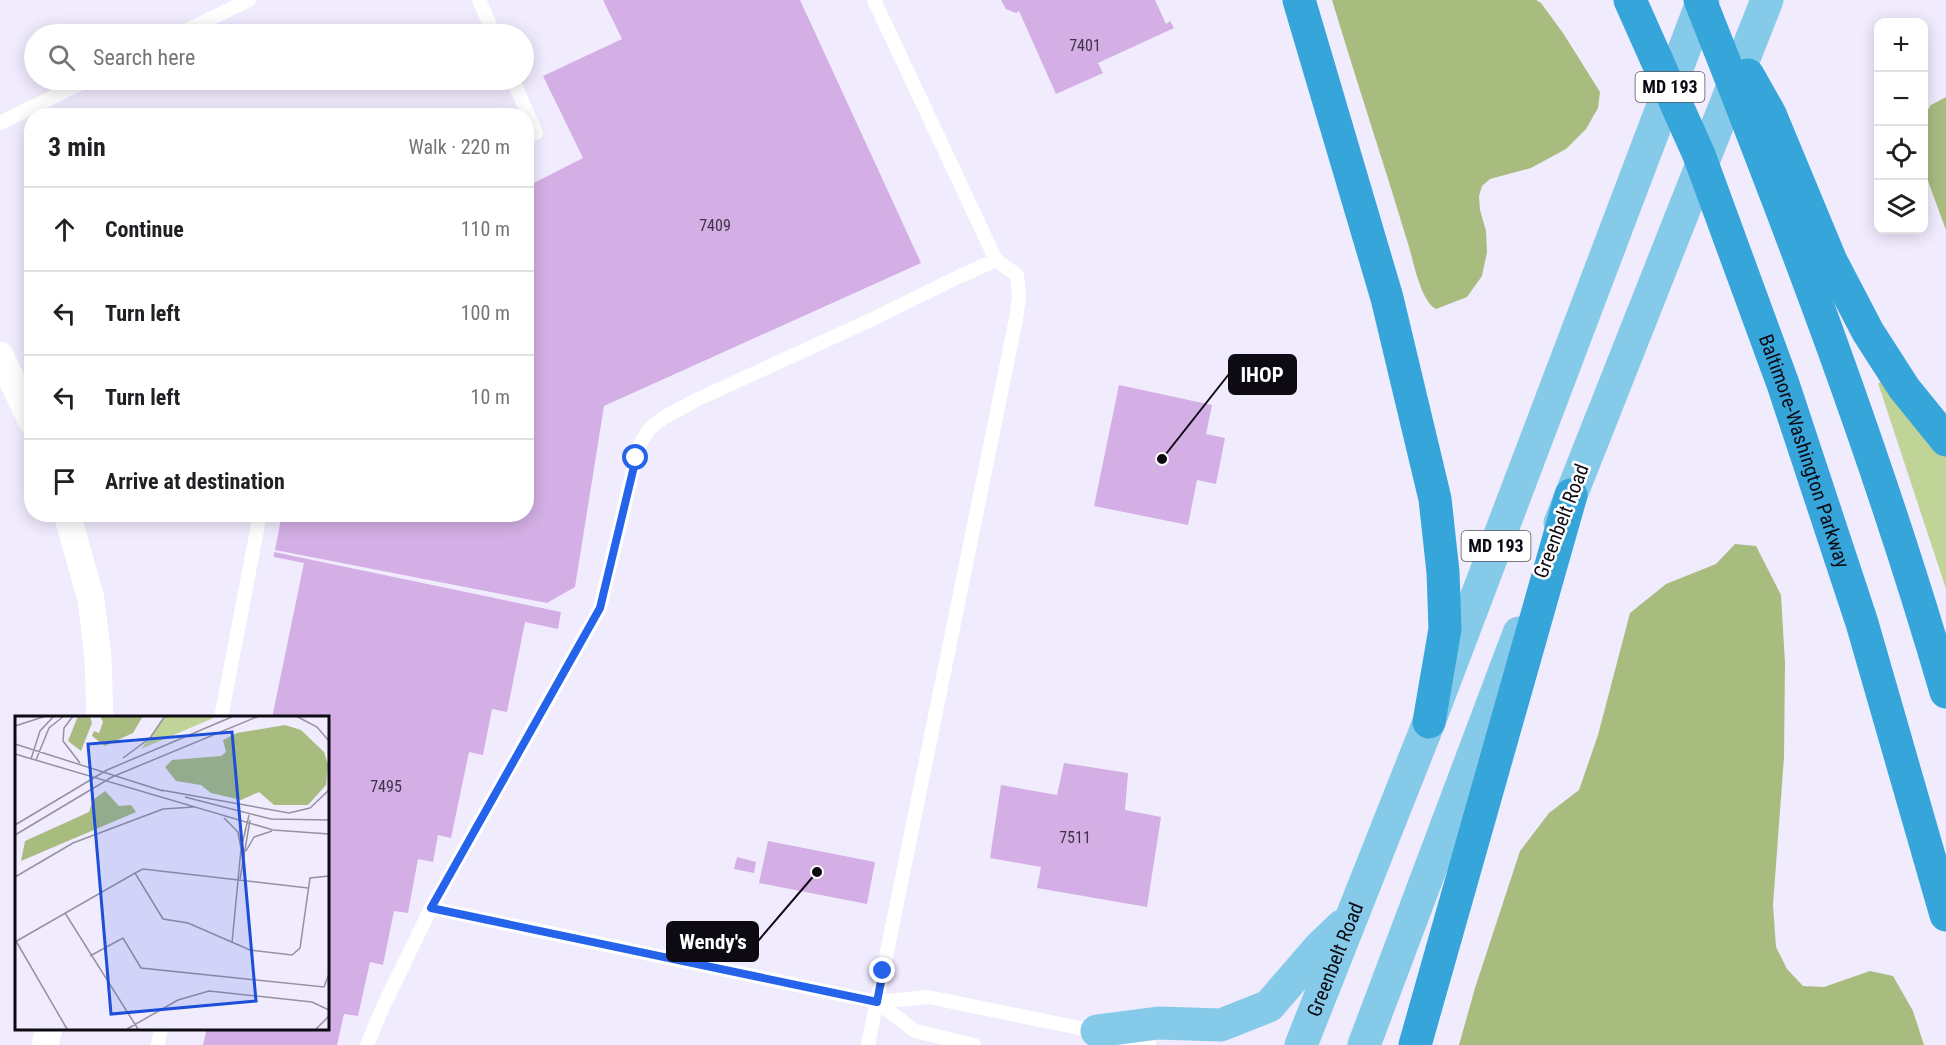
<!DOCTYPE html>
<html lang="en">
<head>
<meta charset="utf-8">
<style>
	body { margin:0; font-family:"Roboto Condensed",sans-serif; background:#f2f2f2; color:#202124 }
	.controls { position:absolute; right:18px; top:18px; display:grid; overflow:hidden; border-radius:12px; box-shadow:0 3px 15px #0003 }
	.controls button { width:54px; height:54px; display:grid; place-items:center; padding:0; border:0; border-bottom:2px solid #e0e0e0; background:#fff; color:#202124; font:30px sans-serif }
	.stop { position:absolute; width:18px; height:18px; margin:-14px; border:4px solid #2563eb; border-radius:50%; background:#fff }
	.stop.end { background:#2563eb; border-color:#fff; box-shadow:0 2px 6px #0008 }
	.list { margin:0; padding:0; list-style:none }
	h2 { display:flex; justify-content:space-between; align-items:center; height:78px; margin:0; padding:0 24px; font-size:26px }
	h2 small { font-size:20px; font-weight:400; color:#757577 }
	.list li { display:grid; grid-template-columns:39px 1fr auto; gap:18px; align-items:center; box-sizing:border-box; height:84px; padding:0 24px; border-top:2px solid #e0e0e0 }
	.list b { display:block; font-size:22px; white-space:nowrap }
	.list em { font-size:20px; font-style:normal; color:#757577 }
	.icon { flex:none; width:33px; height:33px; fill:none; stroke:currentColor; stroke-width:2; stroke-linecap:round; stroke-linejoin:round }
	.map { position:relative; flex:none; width:1946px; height:1045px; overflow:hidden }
	.search { position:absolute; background:#fff; box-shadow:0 3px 15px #0003; left:24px; top:24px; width:510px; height:66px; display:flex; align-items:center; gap:15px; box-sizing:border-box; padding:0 21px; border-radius:33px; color:#757577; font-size:22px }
	.panel { position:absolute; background:#fff; box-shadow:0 3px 15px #0003; left:24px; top:108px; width:510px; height:414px; border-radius:24px }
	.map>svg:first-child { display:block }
	.green { fill:#c1d498 }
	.forest { fill:#a9bc80 }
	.building { fill:#d3afe5 }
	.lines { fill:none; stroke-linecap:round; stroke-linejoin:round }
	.service { stroke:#fff; stroke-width:14 }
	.minor { stroke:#fff; stroke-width:27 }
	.primary { stroke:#86cae9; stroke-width:33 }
	.motorway { stroke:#36a6da; stroke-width:33 }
	.route { stroke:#2563eb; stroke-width:8 }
	.labels { text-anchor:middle; stroke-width:5; stroke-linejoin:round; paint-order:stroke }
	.number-label { font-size:16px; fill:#3e3348 }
	.shield { fill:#fff; stroke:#56545a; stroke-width:1.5 }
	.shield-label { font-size:18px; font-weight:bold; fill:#0d0a14 }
	.street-label { font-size:20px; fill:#0d0a14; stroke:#fff }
	.inset-road { fill:none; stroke:#9691a0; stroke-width:1.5 }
	.view { fill:#1d4ed8; fill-opacity:0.15; stroke:#1d4ed8; stroke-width:3 }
	.inset-edge { fill:none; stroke:#0d0a14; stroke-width:3 }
	.leader { fill:none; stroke:#0d0a14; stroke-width:2 }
	.callout-dot { fill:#0d0a14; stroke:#fff; stroke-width:2 }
	.callout { fill:#0d0a14; stroke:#0d0a14; stroke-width:2 }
	.callout-label { font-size:21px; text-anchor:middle; font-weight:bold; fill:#fff }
</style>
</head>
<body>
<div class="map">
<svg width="1946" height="1045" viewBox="0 0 1946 1045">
	<rect width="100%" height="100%" fill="#f1ebfe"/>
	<path class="green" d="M1887,380l59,72v137l-68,-206z"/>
	<path class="forest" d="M1332,0h204l5,3 22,30 37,59 -2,16 -12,21 -20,20 -35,19 -41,11 -8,7 -3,10 1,14 6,21 1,21 -5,24 -15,21 -31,12c-15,-8 -22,-45 -27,-62 -25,-83 -52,-164 -77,-247z
		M1946,97v133l-22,-60v-54l7,-11z
		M1735,544l21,2 25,49 4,68 -1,94 -11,148 3,42 11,22 16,17 21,1 46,-16 23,5 20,35 11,34h-465l16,-57 45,-137 29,-38 30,-23 19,-55 32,-122 36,-29 50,-20z"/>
	<path class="building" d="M603,0h197l121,263 -317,143 -29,181 -28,16 -272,-53 7,-36h244v-327l57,-29 -40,-82 79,-37z
		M1001,0h154l11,24 4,-3 4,7 -76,35 5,10 -47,21 -37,-83 -3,2 -10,-4z
		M1119,385l93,20 -6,29 19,4 -9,46 -19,-4 -9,45 -94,-19z
		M274,552l287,60 -3,17 -33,-7 -18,90 -15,-3 -9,46 -14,-3 -18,86 -13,-3 -5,27 -15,-3 -10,54 -14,-2 -11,54 -13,-3 -12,54 -14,-2 -7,31h-134l4,-17h120v-310h-55l32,-155 -30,-6z
		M1064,763l64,10 -3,37 36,7 -14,90 -110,-19 4,-21 -51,-9 11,-73 56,10z
		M768,841l107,21 -8,42 -108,-21z
		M737,857l19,5 -2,11 -20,-4z"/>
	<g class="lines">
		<path class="service" d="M479,0l15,34
			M179,34l70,-34
			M513,80l23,53 -10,4
			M0,123l88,-43
			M221,718l39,-204
			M431,908l446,94 51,-5 171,35
			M877,1002l38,29 59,14
			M1121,1038l28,7
			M158,1045l3,-17
			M367,1045l15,-36 49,-101 169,-300 36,-150 4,-14 9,-15 14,-11 33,-18 179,-82 83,-41 38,-17 -122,-260
			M868,1045l148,-726 3,-23 -2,-21 -21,-15"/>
		<path class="minor" d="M0,355l32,67
			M67,514l24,85 7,59 2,60
			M45,1045l4,-17"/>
		<g class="primary">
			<path d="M1560,523l207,-523"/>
			<path d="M1097,1031l61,-8 63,2 48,-19 50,-58 23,-22"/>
			<path id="s1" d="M1301,1045l128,-323 274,-722"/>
			<path d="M1364,1045l155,-412"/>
		</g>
		<g class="motorway">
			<path d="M1299,0l88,298 48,201 8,73 2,57 -16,93"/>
			<path id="s2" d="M1630,0l69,155 84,229 79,239 84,292"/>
			<path d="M1700,0c90,227 178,457 246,692"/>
			<path d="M1748,75l22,39 61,147 37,71 36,56 42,52"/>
			<path d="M1415,1045l156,-550"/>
		</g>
	</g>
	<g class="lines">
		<path class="route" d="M636,458l-36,150 -169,300 446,94 6,-31"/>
	</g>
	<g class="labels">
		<g class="number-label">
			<text x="1085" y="51">7401</text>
			<text x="715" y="231">7409</text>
			<text x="386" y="792">7495</text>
			<text x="1075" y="843">7511</text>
		</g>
		<g class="shield">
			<rect x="1635.5" y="72" width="69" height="30" rx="4.5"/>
			<rect x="1461.5" y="531" width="69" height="30" rx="4.5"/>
		</g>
		<g class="shield-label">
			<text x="1670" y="93">MD 193</text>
			<text x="1496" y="552">MD 193</text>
		</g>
		<g class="street-label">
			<text dy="7" stroke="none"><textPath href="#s2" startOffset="484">Baltimore-Washington Parkway</textPath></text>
			<text transform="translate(1561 521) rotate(-69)" y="7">Greenbelt Road</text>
			<text dy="7" stroke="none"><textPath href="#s1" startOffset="92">Greenbelt Road</textPath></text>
		</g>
	</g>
	<g transform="translate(15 716)">
		<rect width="314" height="314" fill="#f1ebfe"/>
		<path d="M151,0h52l-77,33z" fill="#c1d498"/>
		<path d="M63,0h12l2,7 -11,28 -13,-10zM85,0h43l-10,17 -28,13 -13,-10 2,-5 5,2 4,-11zM270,9l16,5 23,22 4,13 -2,20 -18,20h-34l-15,-13 -18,8 -30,-7 -10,-8 -25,-4 -11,-14 7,-7 49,-4 5,-4 -3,-12 14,-7zM90,75l14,15 12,-1 5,7 -115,49 4,-20 64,-29 4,-12z" fill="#a9bc80"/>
		<path class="inset-road" d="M58,0l-9,12 -1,13 17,22M281,0l21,11 12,14M0,10l31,-10M0,28l148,47M0,38l258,76 56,4M108,42l27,-20 15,-22M16,43l9,-28 14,-15M21,44l13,-32 15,-12M146,74l128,23 21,-5 19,-18M170,81l86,22 58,1M209,102l14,14 3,17M0,109l92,-55 127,-54M0,119l97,-58 147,-61M231,135l8,-14 18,-6M120,157l8,-4 165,19M0,161l58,-34 90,-34 31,-2M225,163l10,-59M50,197l73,116M1,225l51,88M0,226l120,-69 28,46 25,4 62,27 42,5 8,-7 10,-70 19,-2M217,227l9,-94 8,-34M75,240l33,-18 18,30 183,19 5,-13M112,313l51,-29 31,-9 103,11 17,8M301,313l13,-13"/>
		<path class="view" d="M217,16l24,269 -145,13 -23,-270z"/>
		<rect width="314" height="314" class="inset-edge"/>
	</g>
	<path class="leader" d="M1162 459L1229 374M817 872L758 941"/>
	<g class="callout-dot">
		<circle cx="1162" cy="459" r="6"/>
		<circle cx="817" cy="872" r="6"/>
	</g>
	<g class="callout">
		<rect x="1229" y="355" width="67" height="39" rx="6"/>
		<rect x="667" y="922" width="91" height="39" rx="6"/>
	</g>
	<g class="callout-label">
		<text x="1262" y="382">IHOP</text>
		<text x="713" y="949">Wendy's</text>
	</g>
</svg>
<div class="controls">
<button>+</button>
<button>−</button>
<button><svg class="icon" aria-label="locate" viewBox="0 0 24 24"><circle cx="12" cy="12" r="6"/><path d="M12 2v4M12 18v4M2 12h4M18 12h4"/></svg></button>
<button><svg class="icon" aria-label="layers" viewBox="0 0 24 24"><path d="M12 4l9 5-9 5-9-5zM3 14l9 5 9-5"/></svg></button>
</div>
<div class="stop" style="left:636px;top:458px"></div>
<div class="stop end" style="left:883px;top:971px"></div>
<div class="search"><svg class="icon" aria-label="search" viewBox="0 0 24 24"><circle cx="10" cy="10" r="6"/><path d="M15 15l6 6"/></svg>Search here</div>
<section class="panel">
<h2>3 min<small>Walk · 220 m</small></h2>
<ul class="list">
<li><svg class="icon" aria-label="ahead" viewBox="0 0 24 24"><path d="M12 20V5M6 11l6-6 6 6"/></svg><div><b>Continue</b></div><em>110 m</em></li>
<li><svg class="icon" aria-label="left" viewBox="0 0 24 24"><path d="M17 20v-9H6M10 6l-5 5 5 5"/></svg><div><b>Turn left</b></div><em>100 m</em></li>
<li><svg class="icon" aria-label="left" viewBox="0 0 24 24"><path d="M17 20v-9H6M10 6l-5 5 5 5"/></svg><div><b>Turn left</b></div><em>10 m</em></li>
<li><svg class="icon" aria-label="arrive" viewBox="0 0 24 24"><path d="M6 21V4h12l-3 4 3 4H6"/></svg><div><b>Arrive at destination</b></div></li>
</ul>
</section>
</div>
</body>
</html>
